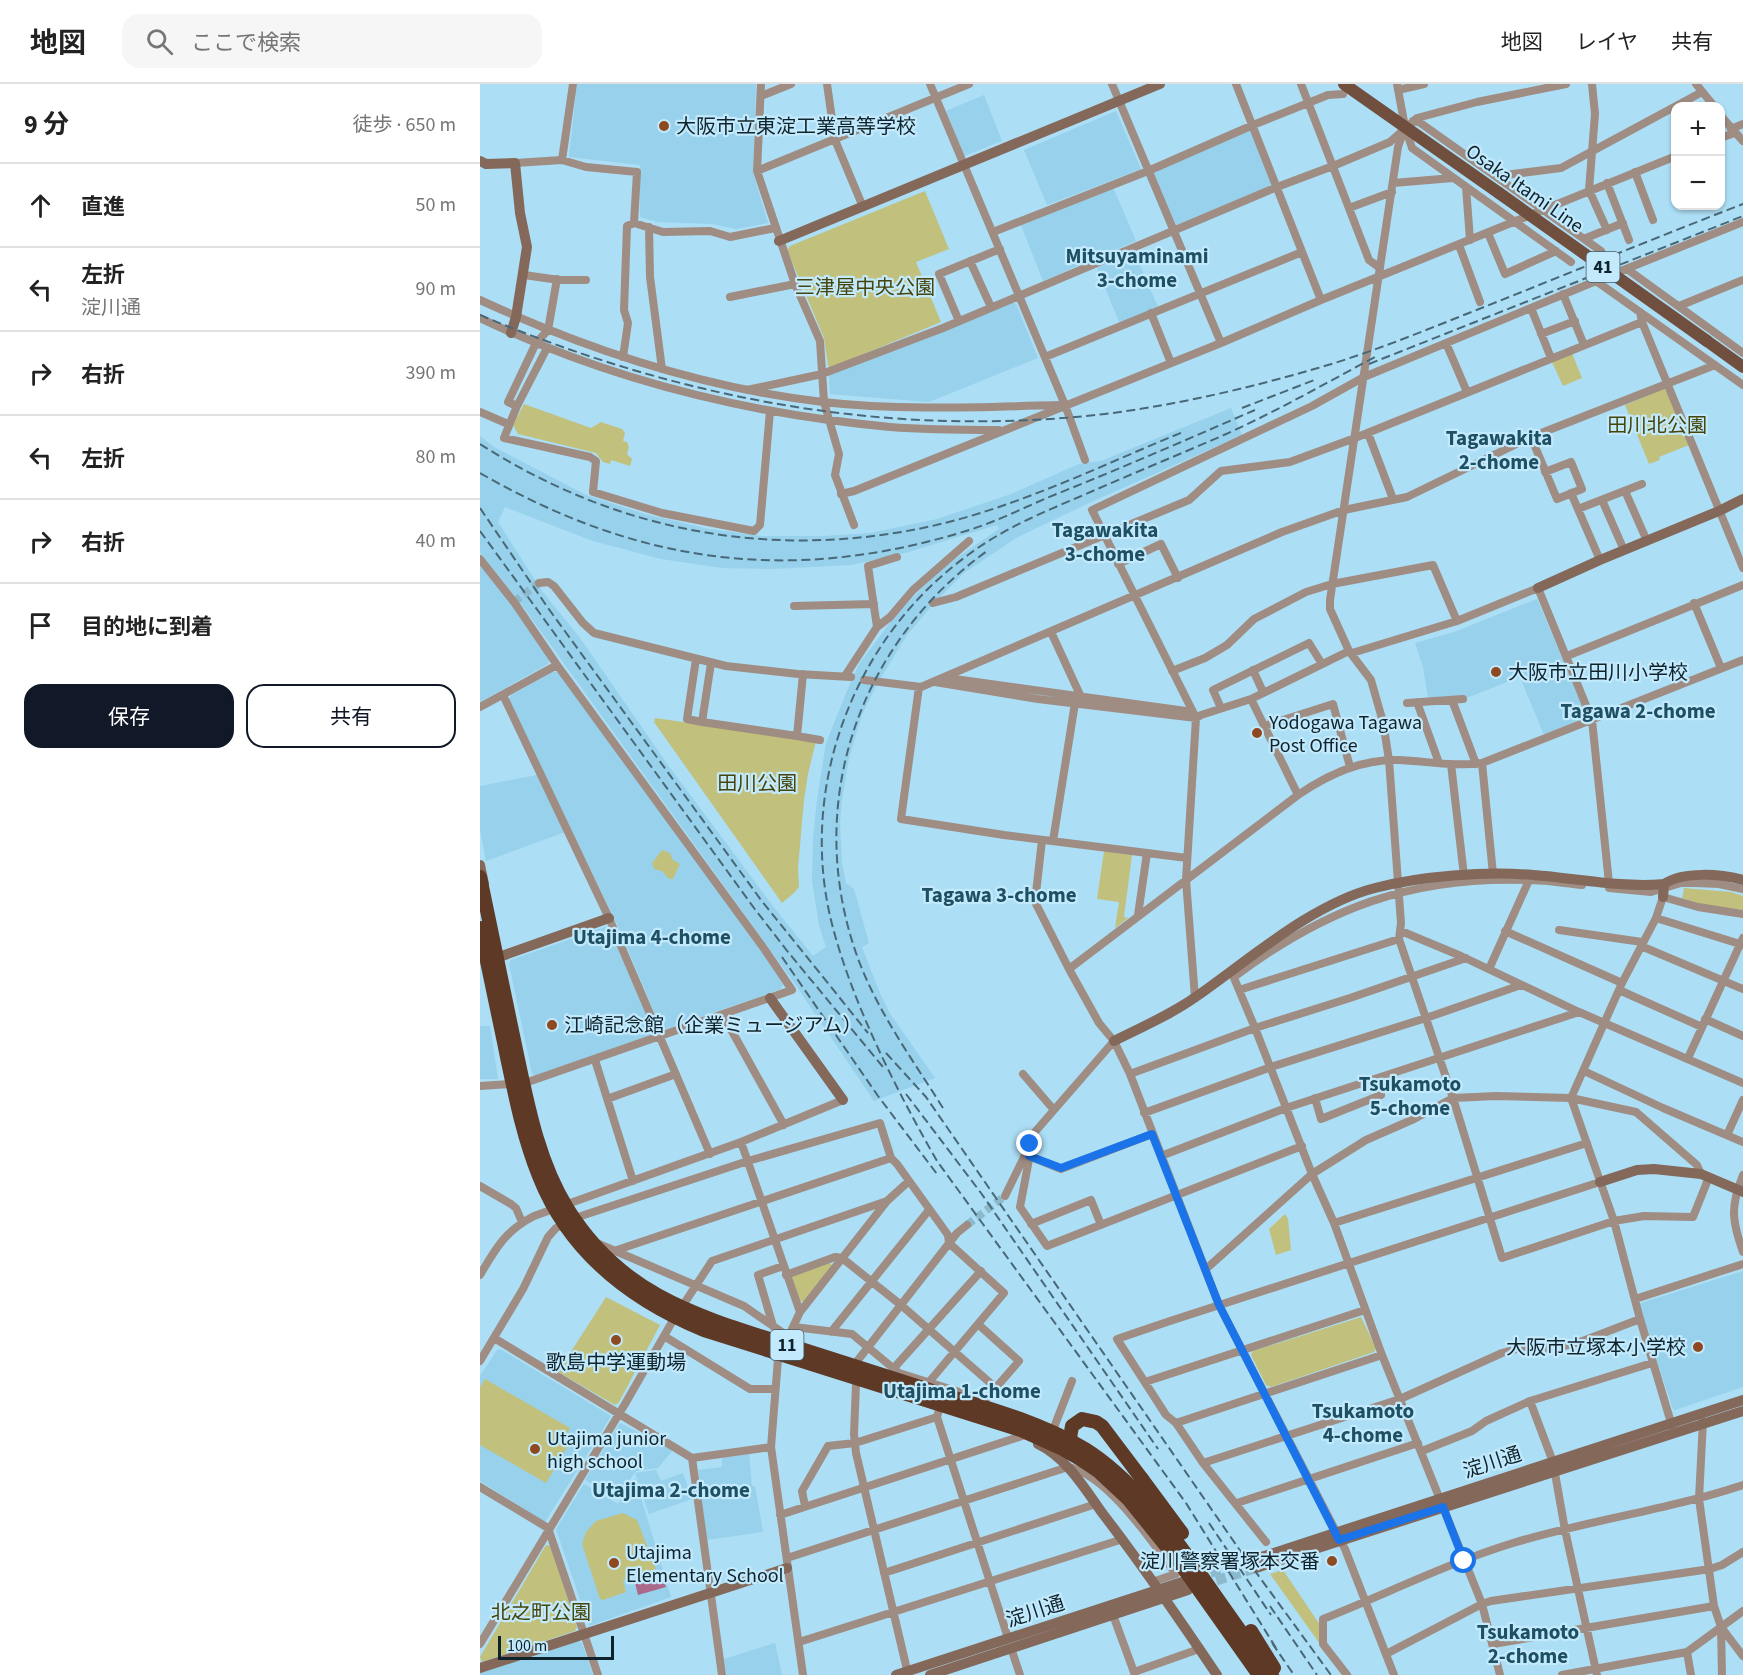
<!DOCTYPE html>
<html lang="ja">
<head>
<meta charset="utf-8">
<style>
	body { margin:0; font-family:"Source Sans 3","Noto Sans JP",sans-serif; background:#f6f6f6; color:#222 }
	.controls { position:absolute; right:18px; top:18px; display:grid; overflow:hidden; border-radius:12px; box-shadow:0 2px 4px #0004 }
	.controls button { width:54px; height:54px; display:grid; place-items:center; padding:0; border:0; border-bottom:2px solid #e0e0e0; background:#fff; color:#222; font:30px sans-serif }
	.scale { position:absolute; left:18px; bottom:15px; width:116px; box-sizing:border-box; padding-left:6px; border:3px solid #0f232c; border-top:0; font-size:16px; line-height:21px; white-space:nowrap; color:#0f232c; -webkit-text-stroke:4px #c2e9fc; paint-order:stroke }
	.stop { position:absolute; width:18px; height:18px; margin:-14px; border:4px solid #1a73e8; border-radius:50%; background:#fff }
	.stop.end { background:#1a73e8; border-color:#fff; box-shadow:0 2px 6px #0008 }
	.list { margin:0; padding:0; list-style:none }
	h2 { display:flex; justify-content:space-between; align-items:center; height:78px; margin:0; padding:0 24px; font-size:26px }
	h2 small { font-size:20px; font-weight:400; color:#767676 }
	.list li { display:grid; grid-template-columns:39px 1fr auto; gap:18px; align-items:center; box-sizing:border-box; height:84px; padding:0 24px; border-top:2px solid #e0e0e0 }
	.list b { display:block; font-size:22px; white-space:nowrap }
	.list p { margin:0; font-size:20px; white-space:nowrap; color:#767676 }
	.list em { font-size:20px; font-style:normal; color:#767676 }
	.actions { display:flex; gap:12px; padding:18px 24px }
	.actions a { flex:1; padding:14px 0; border:2px solid #111827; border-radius:18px; text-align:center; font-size:21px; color:#111827 }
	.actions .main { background:#111827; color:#fff }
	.icon { flex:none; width:33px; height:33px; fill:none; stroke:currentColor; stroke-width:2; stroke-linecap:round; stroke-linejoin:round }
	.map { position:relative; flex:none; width:1263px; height:1591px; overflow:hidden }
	header { display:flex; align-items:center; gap:36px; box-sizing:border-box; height:84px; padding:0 30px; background:#fff; border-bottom:2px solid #e0e0e0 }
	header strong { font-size:28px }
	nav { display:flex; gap:33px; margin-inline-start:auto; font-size:21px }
	.search { width:420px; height:54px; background:#f6f6f6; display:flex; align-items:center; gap:15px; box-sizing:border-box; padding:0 21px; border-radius:18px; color:#767676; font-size:22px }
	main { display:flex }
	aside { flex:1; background:#fff }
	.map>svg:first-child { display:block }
	.built { fill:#97d1eb; fill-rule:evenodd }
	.green { fill:#c1c17d }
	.water { fill:#ab698b }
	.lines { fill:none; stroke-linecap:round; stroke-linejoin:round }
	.street-tunnel { stroke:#8db9cd; stroke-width:8; stroke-dasharray:8 4; stroke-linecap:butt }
	.secondary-tunnel { stroke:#8db9cd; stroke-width:10; stroke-dasharray:10 5; stroke-linecap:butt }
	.street { stroke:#9f8c82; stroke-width:8 }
	.secondary { stroke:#84685a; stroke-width:10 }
	.primary { stroke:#704f3e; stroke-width:12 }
	.highway { stroke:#5e3926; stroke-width:14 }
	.rail { stroke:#496877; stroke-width:2; stroke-dasharray:9 4.5; stroke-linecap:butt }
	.primary-bridge { stroke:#704f3e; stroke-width:12 }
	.highway-bridge { stroke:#5e3926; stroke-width:14 }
	.route { stroke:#1a73e8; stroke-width:8 }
	.poi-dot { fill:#8f4921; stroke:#c2e9fc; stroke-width:2 }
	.labels { text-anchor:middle; stroke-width:4.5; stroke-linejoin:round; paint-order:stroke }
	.shield { fill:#c2e9fc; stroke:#455e6a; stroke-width:1.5 }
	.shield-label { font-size:18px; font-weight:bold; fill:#0f232c }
	.poi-label { font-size:20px; fill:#0f232c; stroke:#c2e9fc; text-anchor:start }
	.street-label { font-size:20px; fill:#0f232c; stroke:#c2e9fc }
	.park-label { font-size:20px; fill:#46450b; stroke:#c2e9fc }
	.neighbourhood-label { font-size:21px; font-weight:bold; fill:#1e4f62; stroke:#c2e9fc }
</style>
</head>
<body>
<header>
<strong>地図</strong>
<div class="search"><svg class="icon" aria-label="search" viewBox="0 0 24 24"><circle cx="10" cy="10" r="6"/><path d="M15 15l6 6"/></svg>ここで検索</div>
<nav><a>地図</a><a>レイヤ</a><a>共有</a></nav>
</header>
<main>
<aside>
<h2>9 分<small>徒歩 · 650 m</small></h2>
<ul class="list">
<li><svg class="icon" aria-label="ahead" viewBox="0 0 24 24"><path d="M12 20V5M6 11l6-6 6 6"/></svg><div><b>直進</b></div><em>50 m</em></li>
<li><svg class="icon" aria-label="left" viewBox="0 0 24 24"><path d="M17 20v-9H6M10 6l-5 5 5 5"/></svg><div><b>左折</b><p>淀川通</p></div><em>90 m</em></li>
<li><svg class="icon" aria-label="right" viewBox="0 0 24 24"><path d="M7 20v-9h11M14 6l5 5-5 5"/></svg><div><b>右折</b></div><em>390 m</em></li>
<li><svg class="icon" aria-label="left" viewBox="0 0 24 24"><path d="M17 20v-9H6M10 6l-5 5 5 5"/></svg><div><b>左折</b></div><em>80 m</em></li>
<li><svg class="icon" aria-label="right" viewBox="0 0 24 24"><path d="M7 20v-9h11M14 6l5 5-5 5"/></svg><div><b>右折</b></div><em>40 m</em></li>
<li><svg class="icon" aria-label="arrive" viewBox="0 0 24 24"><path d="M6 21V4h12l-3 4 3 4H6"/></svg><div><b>目的地に到着</b></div></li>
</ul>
<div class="actions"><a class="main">保存</a><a>共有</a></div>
</aside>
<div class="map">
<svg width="1263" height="1591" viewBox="0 0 1263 1591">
	<rect width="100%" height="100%" fill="#acdef5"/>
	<path class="built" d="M97,0h179l-3,89 15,50 -32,6 -24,-5 -55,-2 -17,-5v-52l-71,-8z
		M504,11l18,46 -38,15 -18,-45z
		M636,27l25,58 -94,36 -23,-55z
		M771,46l21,55 -98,41 -22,-53z
		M633,103l23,54 -93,40 -22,-56z
		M654,168l24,55 -38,17 -23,-56z
		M532,218l4,2 22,54 -109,44 -99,-8 -1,-20z
		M751,324l11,27 -153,68 -73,35 -52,35 -28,28 -29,34 -31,51 -14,29 -13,43 -7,42 -2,23 2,40 4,20 8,6 15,54 -7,4 17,44 10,21 46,66 -61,23 -77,-114 -273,-379 -44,-56v-116l14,11 92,48 59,19 64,15 53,7h62l46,-3 67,-14 74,-25 68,-30 22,-3zM25,423l88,34 68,18 61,9 50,1 79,-4 54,-12 92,-28 2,4 -53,36 -48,47 -39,52 -10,22 -23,57 -9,57 -4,39 -1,42 7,44 7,22 -13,9 -40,-50 -105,-141 -88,-127 -38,-47 -44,-69z
		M0,480l30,37 40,57 -2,6 -68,38z
		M1057,515l50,117 -1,2 -42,17 -24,-58 -51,20 -41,1 -5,-31 -8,-24 39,-11z
		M73,588h6l203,280 21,32 -2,5 -115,40 -5,-1 -43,-102 -109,-226 2,-5z
		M57,691l28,57 -79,29 -6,-32v-43z
		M125,843l4,2 44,101 -2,5 -117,41 -2,-3 -23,-109 2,-4z
		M0,942h10l8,53h-18z
		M1263,1187v116l-68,23 -2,-1 -34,-102 2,-4z
		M20,1265l111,67 -66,106 -65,-41v-105l17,-26z
		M140,1339l53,27 -15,18 -22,3 -19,28 -32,-19z
		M269,1370l3,32h3l8,46 -56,8 -9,-70 24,-3v-9z
		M176,1386l5,11 22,-8 9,26 -43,15 -14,-41z
		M155,1394l36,119 -82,29 -33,-97 28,-45 34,20z
		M98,1557l4,2 11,32h-113v-2z
		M295,1559l7,32h-55l-3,-16z"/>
	<path class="green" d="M445,107l24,58 -33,13 25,60 -111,46 -2,-3 -4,-27 -37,-88 3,-4z
		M1092,269l10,25 -19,8 -11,-24z
		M1183,305l5,1 21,55 -30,12 1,3 -11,4 -24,-59z
		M44,320l67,24 10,-6 21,7 3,4 -2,8 4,1 2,5 -2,7 5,5 -2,7 -19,-6 -1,4 -7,-2 -7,-9 -78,-19 -5,-9z
		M175,634l161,23 -8,33 -4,26 -6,68 1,19 -5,6 -12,10 -128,-181z
		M182,766l8,3 3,7 7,4 -7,15h-4l-7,-8 -8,-2 -2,-6z
		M624,767l28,4 -8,62 4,1 -13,10 4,-26 -22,-3z
		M1204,804l47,4 12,4v14l-41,-5 -20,-7z
		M805,1130l3,5 3,31 -15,5 -7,-26z
		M350,1179l2,2 -28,37 -4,-1 -8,-24 2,-3z
		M126,1213l54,28 -41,77 -4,3 -57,-33z
		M881,1233l15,31 -2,4 -103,35 -5,-2 -15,-30 2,-4z
		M5,1295l85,49 -6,10 4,8 -22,37 -66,-38v-58z
		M143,1429l14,7 19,49 -33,11 3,12 -23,8 -3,-1 -18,-55 4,-12 10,-11z
		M66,1461l5,1 26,81 -2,4 -93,31 -2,-5z
		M803,1486l37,55v19l-50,-70z"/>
	<path class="water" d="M182,1491l4,12 -28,8 -3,-12z"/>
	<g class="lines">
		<path class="street-tunnel" d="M34,518l25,-19
			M487,1141l38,-29"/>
		<path class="secondary-tunnel" d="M716,1493l56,-17
			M722,1501l54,-17"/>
		<path class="street" d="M281,0l-4,87 38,113 25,57 4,61 15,52 -4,21 19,50
			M347,0l8,56 28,67
			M450,0l135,321 20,55
			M632,0l109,259
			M756,0l85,216
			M821,0l68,176 11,8
			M917,0l8,43 7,21 159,114
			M1112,0l3,30 -6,76 18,40
			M1216,0l18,22
			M918,6l26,-6
			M281,12l30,-12
			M1240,31l23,26
			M933,37l6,1 182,129
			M925,43l-7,20 -68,453v9l19,42 22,29 12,42 6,38 12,163 -2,16 54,159 49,160 112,-37 30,-5 49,1 16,-40
			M1251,45l12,-5
			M1240,54l15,-5
			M82,76l11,-76
			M35,79l47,-3 24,7 51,5 -3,51 29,9 47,-1 20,6 45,-9
			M277,87l212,-87
			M1155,88l18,48
			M1017,92l64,-8 141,-76
			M913,99l60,-5
			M1127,99l22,57
			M986,103l4,53
			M869,124l43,-16
			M169,143l1,50 12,92
			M513,148l155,-61 105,-46 75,-30 15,-1
			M1008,149l17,41 51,-23
			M1106,154l37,-15
			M979,161l21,57
			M490,177l21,46
			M1147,185l116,84
			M44,191l35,5h27
			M1116,197l147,104
			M1083,210l21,51
			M250,213l65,-13
			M0,216c108,50 224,88 343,102 78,9 157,5 236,3
			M1199,222l64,-26
			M1051,224l20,50
			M1160,228l2,10 101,246
			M671,229l20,50
			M0,234c129,62 269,96 410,109 37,3 73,3 109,3
			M479,237l-20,-47 61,-25
			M1061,250l34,-13
			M966,259l21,49
			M67,264l-30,58 -13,32 86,19 6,4 -3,31 69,21 92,18 6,-6 10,-114
			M143,273l5,-34 -4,-13 3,-84 7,-3
			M565,273l257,-105
			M267,306l75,-16 121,-46 334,-141 56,-21 57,-24 27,-24 60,-16 89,-18
			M37,322l-9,-4 28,-59 12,-13 9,-51
			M0,328l28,12
			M888,349l25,66
			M1051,353l26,62 25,-10 -11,-27 -26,10
			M1145,407l22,50
			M1091,409l29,67
			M361,410l13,-3 367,-148 100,-43 355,-144
			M1122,416l22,50
			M1098,425l64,-25
			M0,475l34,43 43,63 208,285 27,40 -267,93 -45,3
			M638,480l43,-20 17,34
			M59,499l9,-1 6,4 29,37 11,10 132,33 72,8 53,3
			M453,519l23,-6 233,-97 32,-29 69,-9 65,-24 287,-116
			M1214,519l27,65
			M314,522l80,-2
			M397,543l13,-10 23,-27 56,-49
			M571,548l30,65
			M872,569l105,-32 81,-33 54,132 17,163
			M1087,572l176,-71
			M216,575l-9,60 15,3 9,-59
			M773,586l10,22
			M692,587l33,-13 22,-13 27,-26 52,-27 26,-8 101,-19 24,56
			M323,590l-6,62 23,4
			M365,592l32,-49 -9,-61 29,-9
			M467,594l246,34
			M384,596l57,7 361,-155 62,-22 63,-13 124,-60 184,-72
			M455,598l103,17 158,19 5,-3 50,-16 98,-48
			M439,603l-18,132 103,16 183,23
			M23,611l106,223 101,236
			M771,615l47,96
			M972,616l24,64
			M937,618l22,61
			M927,619l56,-4
			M0,623l77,-42
			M741,624l-8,-18 96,-47 13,21
			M222,638l95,14
			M784,642l69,-22 17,63
			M1002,679l11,111
			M971,680l13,112
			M562,756l-7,62 34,67 30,54 15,18 16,33 89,231 126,244 49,126
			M573,757l22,-138
			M1129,804l42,4 30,-9h14l24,1 24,5
			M658,831l9,-62
			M1176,834l87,27
			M1079,846l83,12
			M921,847l60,25 118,56 164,71
			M1025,847l117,52
			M1161,862l102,43
			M589,885l229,-174c29,-20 63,-36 100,-35 28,1 56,7 84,3l261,-103
			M1009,885l41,-91
			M751,887l24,57 57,146 22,49 48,132 100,249 18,71
			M754,893c92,-69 178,-101 293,-97 18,0 37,3 55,5
			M759,906l160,-51
			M1139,906l83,37
			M715,914l-9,-118 10,-162 -104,-208 220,-104 52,-29 232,-96 147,-59
			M243,931l61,110
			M1225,935l38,17
			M634,957l-80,92 -14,74 27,39 255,-100
			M1208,974l55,-120
			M115,976l38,121
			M1104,987l79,37 80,34
			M543,990l31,36
			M650,990l125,-46 95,-30 116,-40
			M835,1014l6,21 60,-24 -6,-16
			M127,1015l69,-25
			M664,1029l127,-46 155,-49 95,-33
			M1247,1051l16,-35
			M261,1058l59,170
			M549,1072l32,13 91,-35
			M681,1072l125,-48 293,-96
			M1263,1091c-13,32 -11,46 0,77
			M0,1102l31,18 5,4 6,14
			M525,1112l22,-45
			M854,1139l253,-80
			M551,1140l60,-24 10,25
			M119,1160l145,62 45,31
			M134,1167l277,-93
			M726,1185l106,-95 54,-34 48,-21 39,-21 43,-2 75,2 65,14 61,53 4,9
			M0,1191c16,-27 25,-44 54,-59l207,-74 102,-42
			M306,1191l49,-18 7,1 59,47 95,83
			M1155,1215l108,-35
			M499,1241l40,36 -40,46
			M293,1242l-15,-51 25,-9
			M314,1243l58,7 47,39 70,22
			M351,1248l98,-122
			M184,1252l86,53h25
			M14,1254l198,120 79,-11
			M0,1277l43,-72 25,-52 8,-9 25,-12 167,-55 132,-38 11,35 6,6 51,71 1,8 55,50 -75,89 -4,10
			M371,1285l106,-136 10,-8
			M413,1285l88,-98
			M665,1298l220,-72
			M376,1300l-2,50 2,19 52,221
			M1050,1317l23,61 12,68 32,145
			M459,1326l-2,7 71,221
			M1223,1337l-4,78 15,107 7,21 1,48
			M696,1339l206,-68
			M1192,1342l-32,-107 -26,-98 -43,-123 51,-115 34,-65 7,-21 35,10 45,7
			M571,1351l21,-54
			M942,1367l50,-20 14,-10 44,-20 122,-38
			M212,1374l30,217
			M723,1379l197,-64 102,-46 43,-12 4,9 31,-8 60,-23
			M0,1403l68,41 50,147
			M757,1419l181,-60
			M325,1422l-3,-15 26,-45 27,-3 82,-26
			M300,1431l242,-79
			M786,1458l-63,-79 -27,-40 -10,-8 -49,-76 53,-18 430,-139
			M307,1474l281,-91c39,7 85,76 108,107l-24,8
			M404,1489l212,-69
			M633,1531l22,60
			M1241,1543l22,29
			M319,1558l324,-103
			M0,1560l145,-240 47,-82 40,-61 175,-60
			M1013,1560l221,-38
			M531,1564l9,27
			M1207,1568l4,23
			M906,1570l96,-50 9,-3 219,-32 12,-4 21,-13
			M654,1588l65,-23
			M323,1591l-32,-228 7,-88 22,-47 87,-111 22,-20
			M867,1591l-24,-31v-25c63,-25 125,-56 190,-76 76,-23 155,-33 230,-58
			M1082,1591l125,-23 56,-41"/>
		<path class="secondary" d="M0,77l6,3 29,-1 5,50 7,34 -11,70 -5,16
			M299,157l381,-157
			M1058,504l62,-28 119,-49 24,-12
			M0,781l4,19
			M1183,813l1,-13c19,-13 57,-10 79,-4
			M9,875l10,-2 110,-39
			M290,914l73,102
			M634,957c28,-14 58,-27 83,-45 53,-37 115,-92 178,-108 46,-12 110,-17 158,-13 43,3 87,13 131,9
			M1120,1098l37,-12 17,-1 47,5 42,18
			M558,1360c29,14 47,45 65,70 40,52 77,106 114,161
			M772,1476l491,-160
			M776,1484l487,-157
			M0,1584l307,-100
			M416,1591l289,-94
			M450,1591l258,-85"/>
		<path class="primary" d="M864,0l155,109
			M1227,257l36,26"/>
		<path class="highway" d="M594,1364l-4,-10 2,-12 10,-7 14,3 6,4 40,53
			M771,1547l23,37"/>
		<path class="rail" d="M0,231c200,84 408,124 625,99 72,-9 144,-26 213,-46 55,-16 108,-38 161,-59 88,-35 176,-71 264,-105
			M889,280l374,-148
			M762,324l75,-29
			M0,360c137,88 293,117 452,82 86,-19 170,-61 251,-94
			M0,389c158,91 310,112 486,58 30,-9 59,-24 88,-36 68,-27 134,-56 201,-85
			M0,424l68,100 213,292 107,133
			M0,447l274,377 34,44 95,115
			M302,873l96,139 59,78
			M406,969l40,44 313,452 92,126
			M426,1010l75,99 177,256
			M463,1024c-32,-51 -69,-101 -88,-158 -51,-151 6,-308 132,-399
			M729,1439l62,92
			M790,1522l47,69
			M792,1559l22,32
			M796,1564l-90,-145 -249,-342c-40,-70 -83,-154 -104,-233 -37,-138 20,-290 135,-373 33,-25 73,-42 111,-58 43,-19 87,-37 131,-56 57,-24 112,-56 167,-85"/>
		<path class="primary-bridge" d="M1019,109l208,148"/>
		<path class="highway-bridge" d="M0,793c12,56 23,112 35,168 12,56 22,114 52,163 52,84 123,106 212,134 56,18 113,36 169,54 47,14 95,28 137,53 49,31 83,80 116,126 23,33 47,67 71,100
			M0,844c9,44 19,89 28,134 8,38 16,77 31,114 30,76 92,124 165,154l317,100 40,18 19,11 18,12 31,29 50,62 80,113
			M662,1395l40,54"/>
	</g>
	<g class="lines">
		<path class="route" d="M550,1060l-1,12 32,12 91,-34 67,171 120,235 104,-33 21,54"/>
	</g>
	<g class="poi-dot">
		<circle cx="184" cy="42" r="6"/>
		<circle cx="1016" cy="588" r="6"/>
		<circle cx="777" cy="649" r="6"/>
		<circle cx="72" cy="941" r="6"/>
		<circle cx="136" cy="1256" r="6"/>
		<circle cx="1218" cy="1263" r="6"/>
		<circle cx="55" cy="1365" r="6"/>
		<circle cx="852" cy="1477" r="6"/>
		<circle cx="134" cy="1479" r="6"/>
	</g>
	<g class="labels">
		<g class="shield">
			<rect x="1106.5" y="168" width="33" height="30" rx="4.5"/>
			<rect x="290.5" y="1246" width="33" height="30" rx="4.5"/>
		</g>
		<g class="shield-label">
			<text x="1123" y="189">41</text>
			<text x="307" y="1267">11</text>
		</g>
		<g class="poi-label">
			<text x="196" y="49">大阪市立東淀工業高等学校</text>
			<text x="1028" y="595">大阪市立田川小学校</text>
			<text x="789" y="645">Yodogawa Tagawa<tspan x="789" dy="23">Post Office</tspan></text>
			<text x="84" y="948">江崎記念館（企業ミュージアム）</text>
			<text x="1206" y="1270" text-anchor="end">大阪市立塚本小学校</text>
			<text x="136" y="1285" text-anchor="middle">歌島中学運動場</text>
			<text x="67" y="1361">Utajima junior<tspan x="67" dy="23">high school</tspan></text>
			<text x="146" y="1475">Utajima<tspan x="146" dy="23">Elementary School</tspan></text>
			<text x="840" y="1484" text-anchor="end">淀川警察署塚本交番</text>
		</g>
		<g class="street-label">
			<text transform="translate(1045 104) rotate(35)" y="7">Osaka Itami Line</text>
			<text transform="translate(1012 1378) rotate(-18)" y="7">淀川通</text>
			<text transform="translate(555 1527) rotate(-18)" y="7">淀川通</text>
		</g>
		<g class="park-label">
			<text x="385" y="210">三津屋中央公園</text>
			<text x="1177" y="348">田川北公園</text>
			<text x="277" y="706">田川公園</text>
			<text x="61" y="1535">北之町公園</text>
		</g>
		<g class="neighbourhood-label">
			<text x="657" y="179">Mitsuyaminami<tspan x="657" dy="24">3-chome</tspan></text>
			<text x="1019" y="361">Tagawakita<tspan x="1019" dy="24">2-chome</tspan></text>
			<text x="625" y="453">Tagawakita<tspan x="625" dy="24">3-chome</tspan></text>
			<text x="1158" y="634">Tagawa 2-chome</text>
			<text x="519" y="818">Tagawa 3-chome</text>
			<text x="172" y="860">Utajima 4-chome</text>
			<text x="930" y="1007">Tsukamoto<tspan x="930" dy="24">5-chome</tspan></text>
			<text x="482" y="1314">Utajima 1-chome</text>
			<text x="883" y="1334">Tsukamoto<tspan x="883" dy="24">4-chome</tspan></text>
			<text x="191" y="1413">Utajima 2-chome</text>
			<text x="1048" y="1555">Tsukamoto<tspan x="1048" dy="24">2-chome</tspan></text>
		</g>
	</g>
</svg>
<div class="controls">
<button>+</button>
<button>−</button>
</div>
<div class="scale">100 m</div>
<div class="stop" style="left:984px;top:1477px"></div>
<div class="stop end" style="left:550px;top:1060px"></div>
</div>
</main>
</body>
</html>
